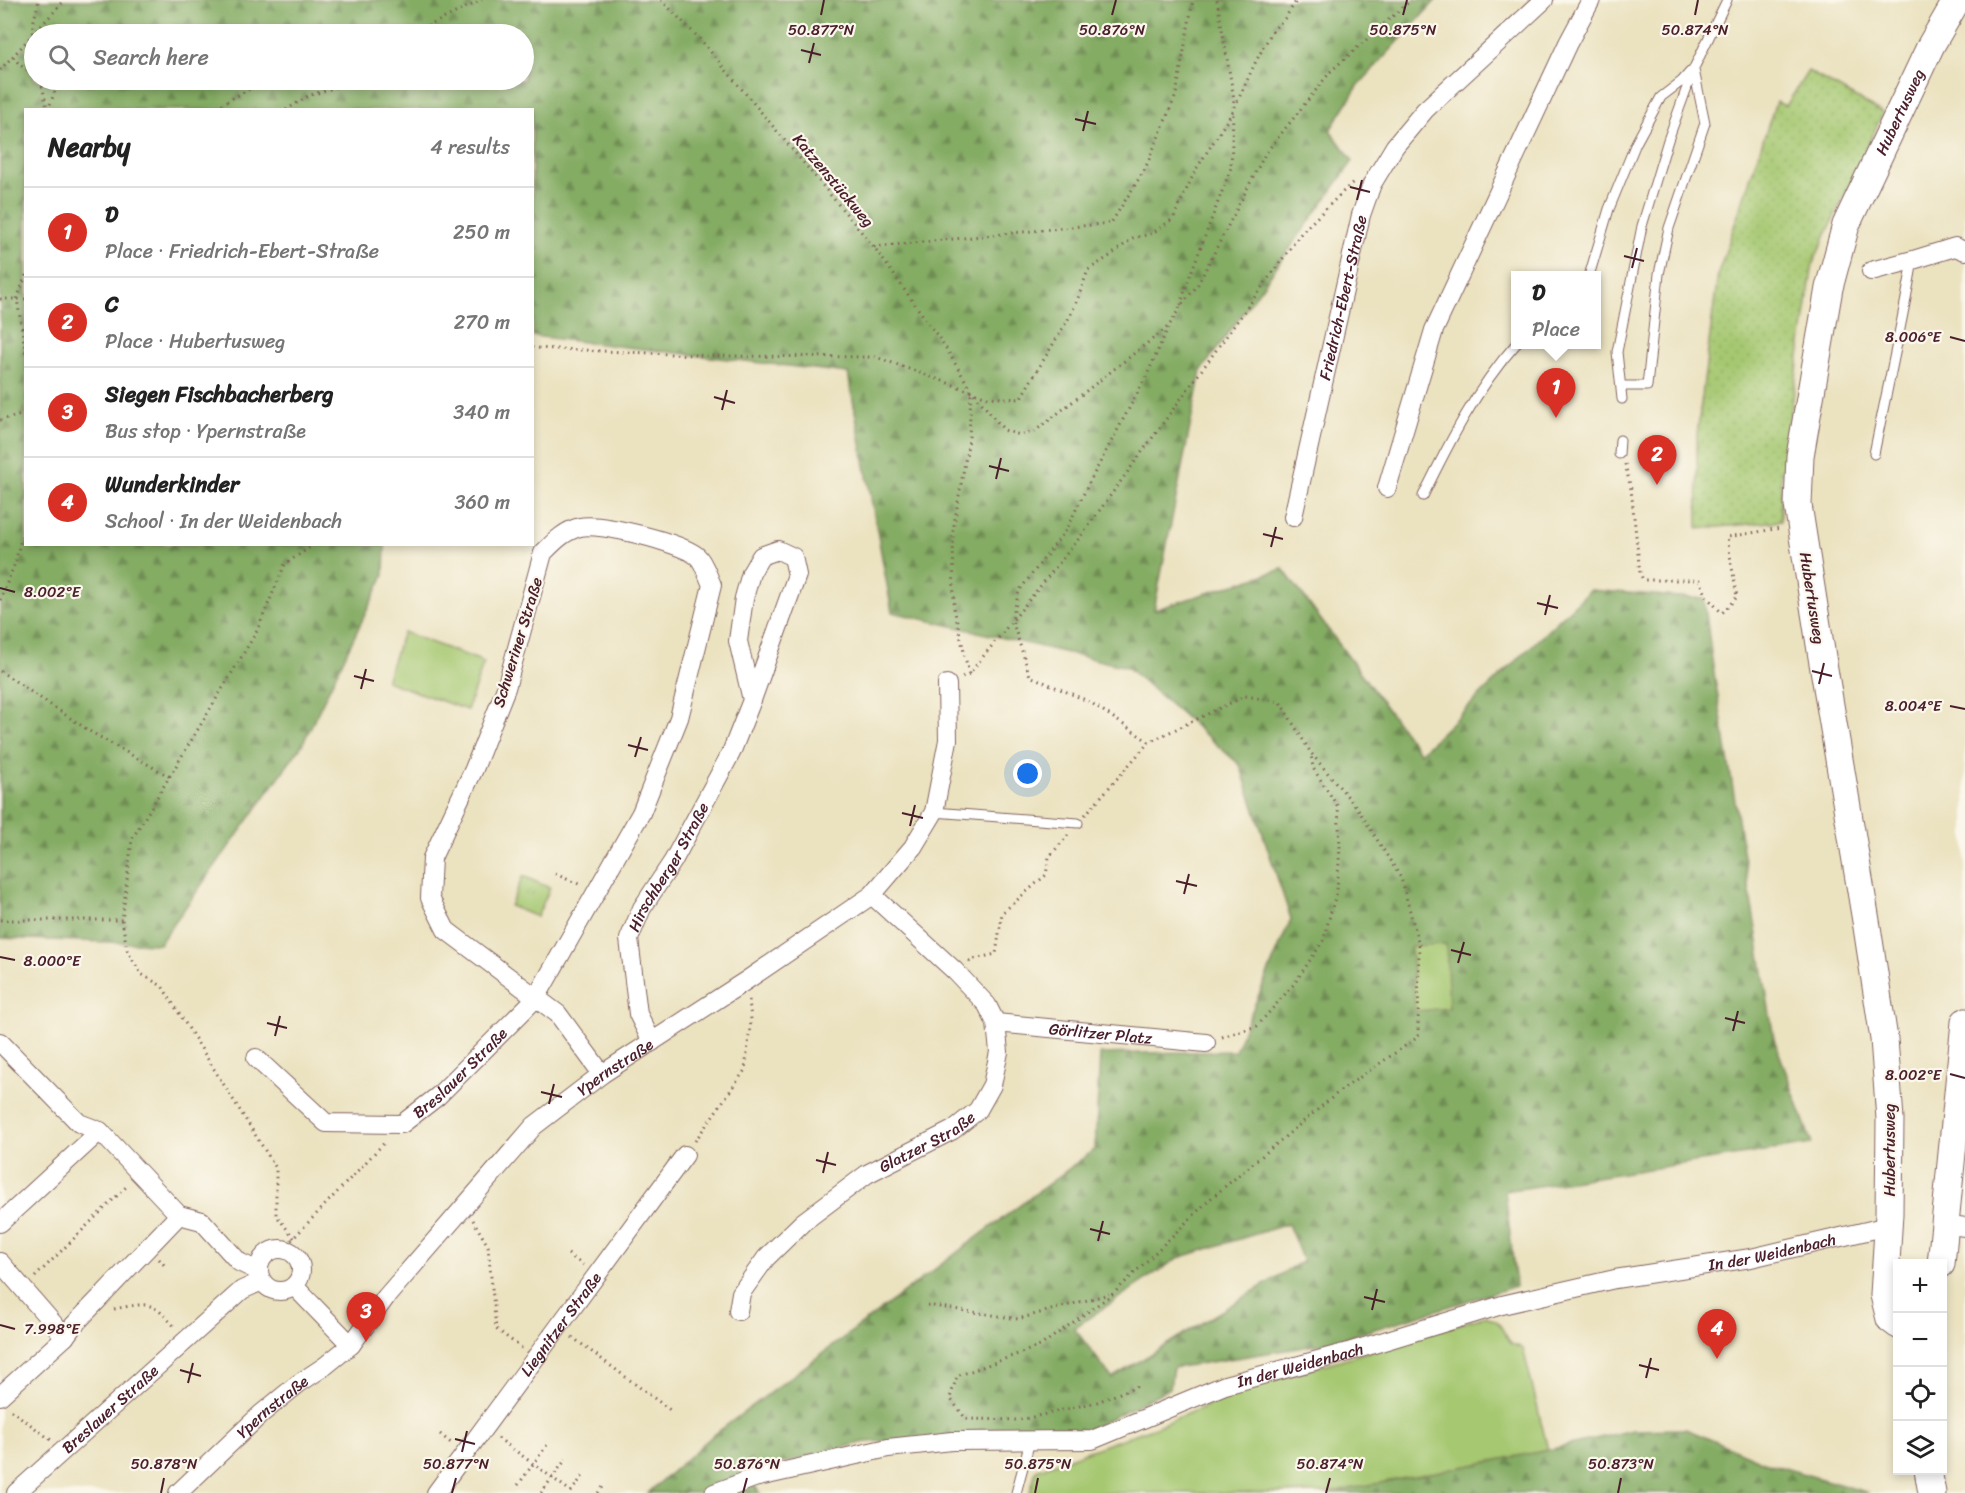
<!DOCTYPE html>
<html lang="en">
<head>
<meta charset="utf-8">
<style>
	body { margin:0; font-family:Sriracha,sans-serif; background:#f6f6f6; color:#222 }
	.controls { position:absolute; right:18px; bottom:18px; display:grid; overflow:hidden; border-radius:0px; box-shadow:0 3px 9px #0003 }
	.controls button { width:54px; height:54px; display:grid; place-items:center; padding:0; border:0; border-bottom:2px solid #e0e0e0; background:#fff; color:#222; font:30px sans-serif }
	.you { position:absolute; left:1028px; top:774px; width:21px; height:21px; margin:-15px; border:4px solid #fff; border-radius:50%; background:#1a73e8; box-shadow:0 0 0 9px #1a73e833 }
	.badge { display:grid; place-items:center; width:39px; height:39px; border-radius:50%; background:#d93025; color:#fff; font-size:20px; font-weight:700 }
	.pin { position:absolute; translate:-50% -50px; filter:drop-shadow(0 2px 3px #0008) }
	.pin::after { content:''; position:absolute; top:32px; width:21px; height:18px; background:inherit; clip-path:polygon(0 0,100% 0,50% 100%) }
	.popup { position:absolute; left:1511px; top:271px; width:90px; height:78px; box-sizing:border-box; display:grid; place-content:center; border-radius:0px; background:#fff; filter:drop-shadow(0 2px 4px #0005); font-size:20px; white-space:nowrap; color:#767676 }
	.popup b { font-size:22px; color:#222 }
	.popup::after { content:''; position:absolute; left:50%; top:100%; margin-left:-12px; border:12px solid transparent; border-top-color:#fff }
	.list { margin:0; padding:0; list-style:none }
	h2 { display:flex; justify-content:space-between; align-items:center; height:78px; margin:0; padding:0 24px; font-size:26px }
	h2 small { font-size:20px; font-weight:400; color:#767676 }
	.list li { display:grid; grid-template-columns:39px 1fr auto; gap:18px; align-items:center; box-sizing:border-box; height:90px; padding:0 24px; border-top:2px solid #e0e0e0 }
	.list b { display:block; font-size:22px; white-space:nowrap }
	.list p { margin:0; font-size:20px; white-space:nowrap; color:#767676 }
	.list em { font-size:20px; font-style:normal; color:#767676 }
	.icon { flex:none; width:33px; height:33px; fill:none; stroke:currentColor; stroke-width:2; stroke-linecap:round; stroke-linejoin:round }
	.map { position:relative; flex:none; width:1965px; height:1493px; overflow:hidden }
	.search { position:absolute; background:#fff; box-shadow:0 3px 9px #0003; left:24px; top:24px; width:510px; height:66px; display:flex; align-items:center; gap:15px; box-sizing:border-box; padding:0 21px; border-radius:33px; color:#767676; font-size:22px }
	.panel { position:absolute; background:#fff; box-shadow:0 3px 9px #0003; left:24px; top:108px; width:510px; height:438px; border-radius:0px }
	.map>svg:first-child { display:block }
	.grass { fill:url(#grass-dots); stroke:#78744e; stroke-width:1.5 }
	.forest { fill:url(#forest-firs); stroke:#676647; stroke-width:1.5; fill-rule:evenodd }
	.park { fill:url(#park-tufts); stroke:#78744e; stroke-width:1.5 }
	.garden { fill:#a6c871; stroke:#78744e; stroke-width:1.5 }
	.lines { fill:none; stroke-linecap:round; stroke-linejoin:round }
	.lane-casing { stroke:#82635f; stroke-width:11 }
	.street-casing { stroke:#82635f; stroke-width:20 }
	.secondary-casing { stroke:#82635f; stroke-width:29 }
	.path { stroke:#82635f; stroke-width:3; stroke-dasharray:1.5 4.5; stroke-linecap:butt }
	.lane { stroke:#fff; stroke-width:9 }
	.street { stroke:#fff; stroke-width:18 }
	.secondary { stroke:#fff; stroke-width:27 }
	.ticks { fill:none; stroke:#4a1f2b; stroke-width:2 }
	.labels { text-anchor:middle; stroke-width:4.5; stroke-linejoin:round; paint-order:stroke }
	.street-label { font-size:16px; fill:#4a1f2b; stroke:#fbf7ec }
	.ticks-label { font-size:15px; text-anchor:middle; fill:#4a1f2b; stroke:#fbf7ec; stroke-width:4.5; stroke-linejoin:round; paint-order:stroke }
</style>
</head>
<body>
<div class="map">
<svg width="1965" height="1493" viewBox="0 0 1965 1493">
	<defs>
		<pattern id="grass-dots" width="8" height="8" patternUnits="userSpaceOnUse" patternTransform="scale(1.5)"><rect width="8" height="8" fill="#a6c871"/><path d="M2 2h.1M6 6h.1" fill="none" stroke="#90ab62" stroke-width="1.8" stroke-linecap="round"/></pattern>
		<pattern id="forest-firs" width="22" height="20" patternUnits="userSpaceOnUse" patternTransform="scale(1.5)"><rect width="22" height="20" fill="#84ac63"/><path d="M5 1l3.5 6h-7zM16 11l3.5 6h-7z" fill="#6e8b52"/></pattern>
		<pattern id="park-tufts" width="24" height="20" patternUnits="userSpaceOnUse" patternTransform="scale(1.5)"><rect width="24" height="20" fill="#a6c871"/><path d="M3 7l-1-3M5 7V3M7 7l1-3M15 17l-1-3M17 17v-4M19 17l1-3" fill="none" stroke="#90ab62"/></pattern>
	</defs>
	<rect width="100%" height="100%" fill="#fbf7ec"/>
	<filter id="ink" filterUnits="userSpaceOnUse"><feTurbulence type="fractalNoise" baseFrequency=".0167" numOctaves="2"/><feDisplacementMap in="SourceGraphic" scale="12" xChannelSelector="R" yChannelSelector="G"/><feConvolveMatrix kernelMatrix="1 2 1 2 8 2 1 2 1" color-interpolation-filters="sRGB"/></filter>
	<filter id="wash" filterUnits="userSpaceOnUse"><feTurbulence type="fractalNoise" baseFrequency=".008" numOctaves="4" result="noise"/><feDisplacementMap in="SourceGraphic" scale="24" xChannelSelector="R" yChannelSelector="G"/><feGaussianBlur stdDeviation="1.35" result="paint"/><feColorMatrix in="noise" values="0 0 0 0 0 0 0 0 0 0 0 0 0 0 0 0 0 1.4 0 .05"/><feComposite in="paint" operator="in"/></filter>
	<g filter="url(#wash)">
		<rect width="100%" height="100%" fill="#ebe2c0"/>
		<path class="grass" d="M1808,71l75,42 -70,150 -32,216v42l-83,8 -1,-95 21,-160 58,-172 10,4z"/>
		<path class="forest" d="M0,0h1436l-78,86 -28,44 23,31 -152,210 -47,239 129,-41 137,184 170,-163 114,9 9,68 61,372 38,105 -307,47 11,95 -187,57 -156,25 -3,20 -86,44 -219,10 -120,31 15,20h-112l63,-56 384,-288 5,-95 135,-3 56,-132 -51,-154 -113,-98 -235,-55 -44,-239 -315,-37 -1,-226h-506v434l359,1 -1,30 -82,170 -143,199 -159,-6zM34,34h490v46h-490zM1288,1224l15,37 -191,117 -38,-50 104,-70z
			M1686,1429l78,33 105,31h-541l220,-43 85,-20z"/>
		<path class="park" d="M523,876l27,12 -13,29 -27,-11z"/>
		<path class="garden" d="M403,632l81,30 -17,48 -81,-29z
			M1446,944l3,64 -34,3 -4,-65z
			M1486,1316l12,6 13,22 12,4 25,102 -220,43h-298l6,-23 119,-43 105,-43z"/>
	</g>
	<g filter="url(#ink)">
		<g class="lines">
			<g class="lane-casing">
				<path id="lane" d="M1589,276l20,-67 27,-66 25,-46 21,-16 8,-9
					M1621,386h26l12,-112 10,-46 36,-105 -11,-53
					M1622,399l-5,-47 25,-126 26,-86 26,-72 33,-68
					M1619,454l1,-14
					M1874,454c13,-65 28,-129 39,-194
					M1423,496c26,-53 53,-107 93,-152
					M934,812l144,11
					M1016,1493l14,-52"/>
			</g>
			<g class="street-casing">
				<g id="street">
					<path d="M1871,271l42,-11 42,-13 10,4"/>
					<path d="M1387,488l47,-158 134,-287 23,-43"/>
					<path id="s1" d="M1293,517l68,-302 11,-31 23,-38 30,-36 119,-110"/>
					<path id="s2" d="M996,1023l210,20"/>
					<path d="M0,1042l79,81 21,8 79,84 23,6 37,41 19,9"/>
					<path id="s3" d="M652,1042l-14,-28 -9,-75 13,-31 31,-47 58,-108 21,-53 45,-125 -4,-18 -15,-7 -17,6 -10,17 -7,25 -6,43 14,59"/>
					<path id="s4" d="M256,1058l70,65 76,1 36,-28 98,-98 105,-185 38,-95 33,-133c-4,-8 -8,-23 -15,-29 -16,-13 -97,-34 -117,-29 -16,4 -26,15 -37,26l-37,135 -32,81 -42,89 -2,40 16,32 112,84 44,60"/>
					<path d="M0,1223l100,-92"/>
					<path d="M1944,1224l21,3"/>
					<circle cx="280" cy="1270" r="21"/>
					<path d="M0,1262l65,75"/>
					<path d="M295,1287l56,58"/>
					<path id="s5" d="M738,1311l3,-18 25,-35 37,-36 64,-48 86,-44 25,-20 14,-25 7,-33 -3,-29 -9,-18 -32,-34 -83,-76"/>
					<path d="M0,1396l65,-59 8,-11 106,-111"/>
					<path id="s6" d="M16,1493l226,-203 20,-9"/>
					<path id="s7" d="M178,1493l83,-79 37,-30 27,-18 26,-21 35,-48 148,-171 68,-52 145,-94 125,-85 41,-48 21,-35 14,-72 -1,-56"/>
					<path id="s8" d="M436,1493l249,-338"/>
					<path id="s9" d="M714,1493l40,-15 134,-30 64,-7 140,-1 133,-55 123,-33 154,-47 113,-26 136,-21 137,-32"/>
				</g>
			</g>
			<g class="secondary-casing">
				<g id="secondary">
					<path d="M1941,1264l24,-242"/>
					<path id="s10" d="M1898,1325l-8,-6 -6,-24 5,-81 1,-95 -6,-80 -17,-112 -45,-270 -24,-152 2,-49 29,-168 17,-63 85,-180 26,-45"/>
					<path d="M1928,1470l4,23"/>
				</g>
			</g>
			<path class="path" d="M661,0l38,38 175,209 70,98 27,45 33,40 16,5 14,-3 135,-106 11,-19 17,-21 68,-132 66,-83 80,-71
				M1217,0l17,99 -1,8
				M405,34l11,-2 66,-32
				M34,37h-2l1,-13 6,-24
				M13,57l7,8 14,9
				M0,70l65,-70
				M41,80l6,28
				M48,110l11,-30
				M211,110l55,-30
				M286,110l22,-14 50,-16
				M874,247l237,-24 34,-54 31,-74 17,-95
				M26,275l-9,24 9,55
				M0,299h26
				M1181,305l5,-19 45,-118 2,-54
				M532,348l187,8 157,1 111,40 33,2 50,-83 7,-15 11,-31 22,-14 23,-18 18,-4 22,-15 22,-48 38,-60 23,-50 17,-31 12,-12 12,-18
				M0,420l26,-6
				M1625,464l6,25 9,84 3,7h57l7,17 15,16 15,-16 -10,-60 54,-9
				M0,600l15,-37 11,-44
				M0,671l91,61 79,45
				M969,674l-15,-66 -1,-78 16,-91 2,-48
				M962,677l7,-3 112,-138 221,-304 52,-51
				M1149,742l-59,-40 -60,-26 -18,-56 7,-29 47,-61 24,-49 56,-104 22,-49
				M1085,815l64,-73 96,-46 35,6 31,51 47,56 43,69 18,67 -1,92 -78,54 -130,108 -96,94 -74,53 -83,30 -7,22 16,21 54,1 77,-18 41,-16
				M555,874l26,11
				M0,920h122
				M969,962l5,-3 22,-5 6,-41 44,-38 3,-18 20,-23
				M1222,1037l35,-11 37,-42 29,-43 14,-51 3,-44 -2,-39 -25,-39 -2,-14
				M695,1141l50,-71 6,-50 -2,-21
				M473,1220l15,26 8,83 27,20
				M294,1238l-18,-23v-47l-114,-182 -21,-12 -14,-24 -5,-30 10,-81 125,-208 28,-67 30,-20
				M283,1249l103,-108
				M568,1254l15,11
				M159,1259l7,8
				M35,1277l93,-92
				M927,1305l91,14 91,-25
				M114,1309c37,-7 37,-8 62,19
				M572,1337l98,73
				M11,1410l40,30
				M440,1434l12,10
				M498,1438l75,55
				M518,1485l29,-40
				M571,1492l14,-19
				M541,1493l25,-34
				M598,1493l5,-6"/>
			<use href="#lane" class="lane"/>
			<use href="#street" class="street"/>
			<use href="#secondary" class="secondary"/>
		</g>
	</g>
	<path class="ticks" d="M821,15l3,-15M1112,15l4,-15M1403,15l4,-15M1695,15l3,-15M801,50l20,5M809,63l5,-20M1075,119l21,5M1083,131l5,-20M1350,187l20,5M1357,200l5,-20M1624,256l20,5M1632,268l5,-20M1950,337l15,4M714,397l21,6M722,410l5,-20M989,466l20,5M996,479l5,-21M1263,534l20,5M1271,547l5,-20M0,588l15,4M1537,603l21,5M1545,615l5,-20M1812,671l20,5M354,676l20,5M1819,684l5,-21M361,689l5,-20M1950,706l15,3M628,745l20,5M635,757l6,-20M902,813l21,5M910,826l5,-21M1176,881l21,5M1184,894l5,-20M1451,950l20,5M0,957l15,3M1458,963l6,-21M1725,1018l20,5M267,1023l20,5M1733,1031l5,-20M275,1036l5,-20M1950,1074l15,4M541,1092l21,5M549,1104l5,-20M816,1160l20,5M823,1173l5,-21M1090,1229l20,5M1098,1241l5,-20M1364,1297l21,5M1372,1310l5,-21M0,1325l15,4M1639,1365l20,5M180,1370l21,6M1646,1378l5,-20M188,1383l5,-20M455,1439l20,5M462,1452l5,-21M161,1493l3,-15M452,1493l4,-15M743,1493l4,-15M1035,1493l3,-15M1326,1493l4,-15M1618,1493l3,-15"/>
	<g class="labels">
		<g class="street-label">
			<text dy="6" stroke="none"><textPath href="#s10" startOffset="1242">Hubertusweg</textPath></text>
			<text transform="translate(834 180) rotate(50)" y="6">Katzenstückweg</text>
			<text dy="6" stroke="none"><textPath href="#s1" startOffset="225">Friedrich-Ebert-Straße</textPath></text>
			<text transform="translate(1813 598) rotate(81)" y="6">Hubertusweg</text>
			<text transform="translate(517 642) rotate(-73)" y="6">Schweriner Straße</text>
			<text dy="6" stroke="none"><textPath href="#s3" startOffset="189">Hirschberger Straße</textPath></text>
			<text dy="6" stroke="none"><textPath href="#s2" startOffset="105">Görlitzer Platz</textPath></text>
			<text dy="6" stroke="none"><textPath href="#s7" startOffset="614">Ypernstraße</textPath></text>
			<text dy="6" stroke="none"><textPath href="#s4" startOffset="249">Breslauer Straße</textPath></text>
			<text dy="6" stroke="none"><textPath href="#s5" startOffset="261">Glatzer Straße</textPath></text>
			<text transform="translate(1889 1150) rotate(-90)" y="6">Hubertusweg</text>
			<text dy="6" stroke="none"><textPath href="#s9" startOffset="1092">In der Weidenbach</textPath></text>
			<text dy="6" stroke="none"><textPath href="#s8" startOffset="210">Liegnitzer Straße</textPath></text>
			<text dy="6" stroke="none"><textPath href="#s9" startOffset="606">In der Weidenbach</textPath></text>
			<text dy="6" stroke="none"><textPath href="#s7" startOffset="128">Ypernstraße</textPath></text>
			<text dy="6" stroke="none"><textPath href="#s6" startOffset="126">Breslauer Straße</textPath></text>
		</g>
	</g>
	<g class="ticks-label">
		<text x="821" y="35">50.877°N</text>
		<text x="1112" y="35">50.876°N</text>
		<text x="1403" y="35">50.875°N</text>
		<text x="1695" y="35">50.874°N</text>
		<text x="1913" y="342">8.006°E</text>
		<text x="52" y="597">8.002°E</text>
		<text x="1913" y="711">8.004°E</text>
		<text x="52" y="966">8.000°E</text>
		<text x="1913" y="1080">8.002°E</text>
		<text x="52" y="1334">7.998°E</text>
		<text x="164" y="1469">50.878°N</text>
		<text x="456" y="1469">50.877°N</text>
		<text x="747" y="1469">50.876°N</text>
		<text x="1038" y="1469">50.875°N</text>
		<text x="1330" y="1469">50.874°N</text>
		<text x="1621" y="1469">50.873°N</text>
	</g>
</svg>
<div class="controls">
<button>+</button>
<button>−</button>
<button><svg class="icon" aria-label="locate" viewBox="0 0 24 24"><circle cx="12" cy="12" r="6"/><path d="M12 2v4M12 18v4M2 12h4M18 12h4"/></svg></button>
<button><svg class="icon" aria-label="layers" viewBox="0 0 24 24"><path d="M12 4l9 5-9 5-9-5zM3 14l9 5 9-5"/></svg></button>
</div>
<div class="you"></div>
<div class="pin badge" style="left:1556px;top:418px">1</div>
<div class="popup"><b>D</b>Place</div>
<div class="pin badge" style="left:1657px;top:485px">2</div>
<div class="pin badge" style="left:366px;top:1342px">3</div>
<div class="pin badge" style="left:1717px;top:1359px">4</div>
<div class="search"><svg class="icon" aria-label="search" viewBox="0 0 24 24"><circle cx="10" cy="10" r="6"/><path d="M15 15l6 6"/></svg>Search here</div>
<section class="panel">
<h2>Nearby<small>4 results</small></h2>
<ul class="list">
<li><span class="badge">1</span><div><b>D</b><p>Place · Friedrich-Ebert-Straße</p></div><em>250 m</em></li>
<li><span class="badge">2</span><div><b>C</b><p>Place · Hubertusweg</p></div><em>270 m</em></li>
<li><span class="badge">3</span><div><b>Siegen Fischbacherberg</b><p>Bus stop · Ypernstraße</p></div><em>340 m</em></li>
<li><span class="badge">4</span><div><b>Wunderkinder</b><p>School · In der Weidenbach</p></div><em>360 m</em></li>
</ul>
</section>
</div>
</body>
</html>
